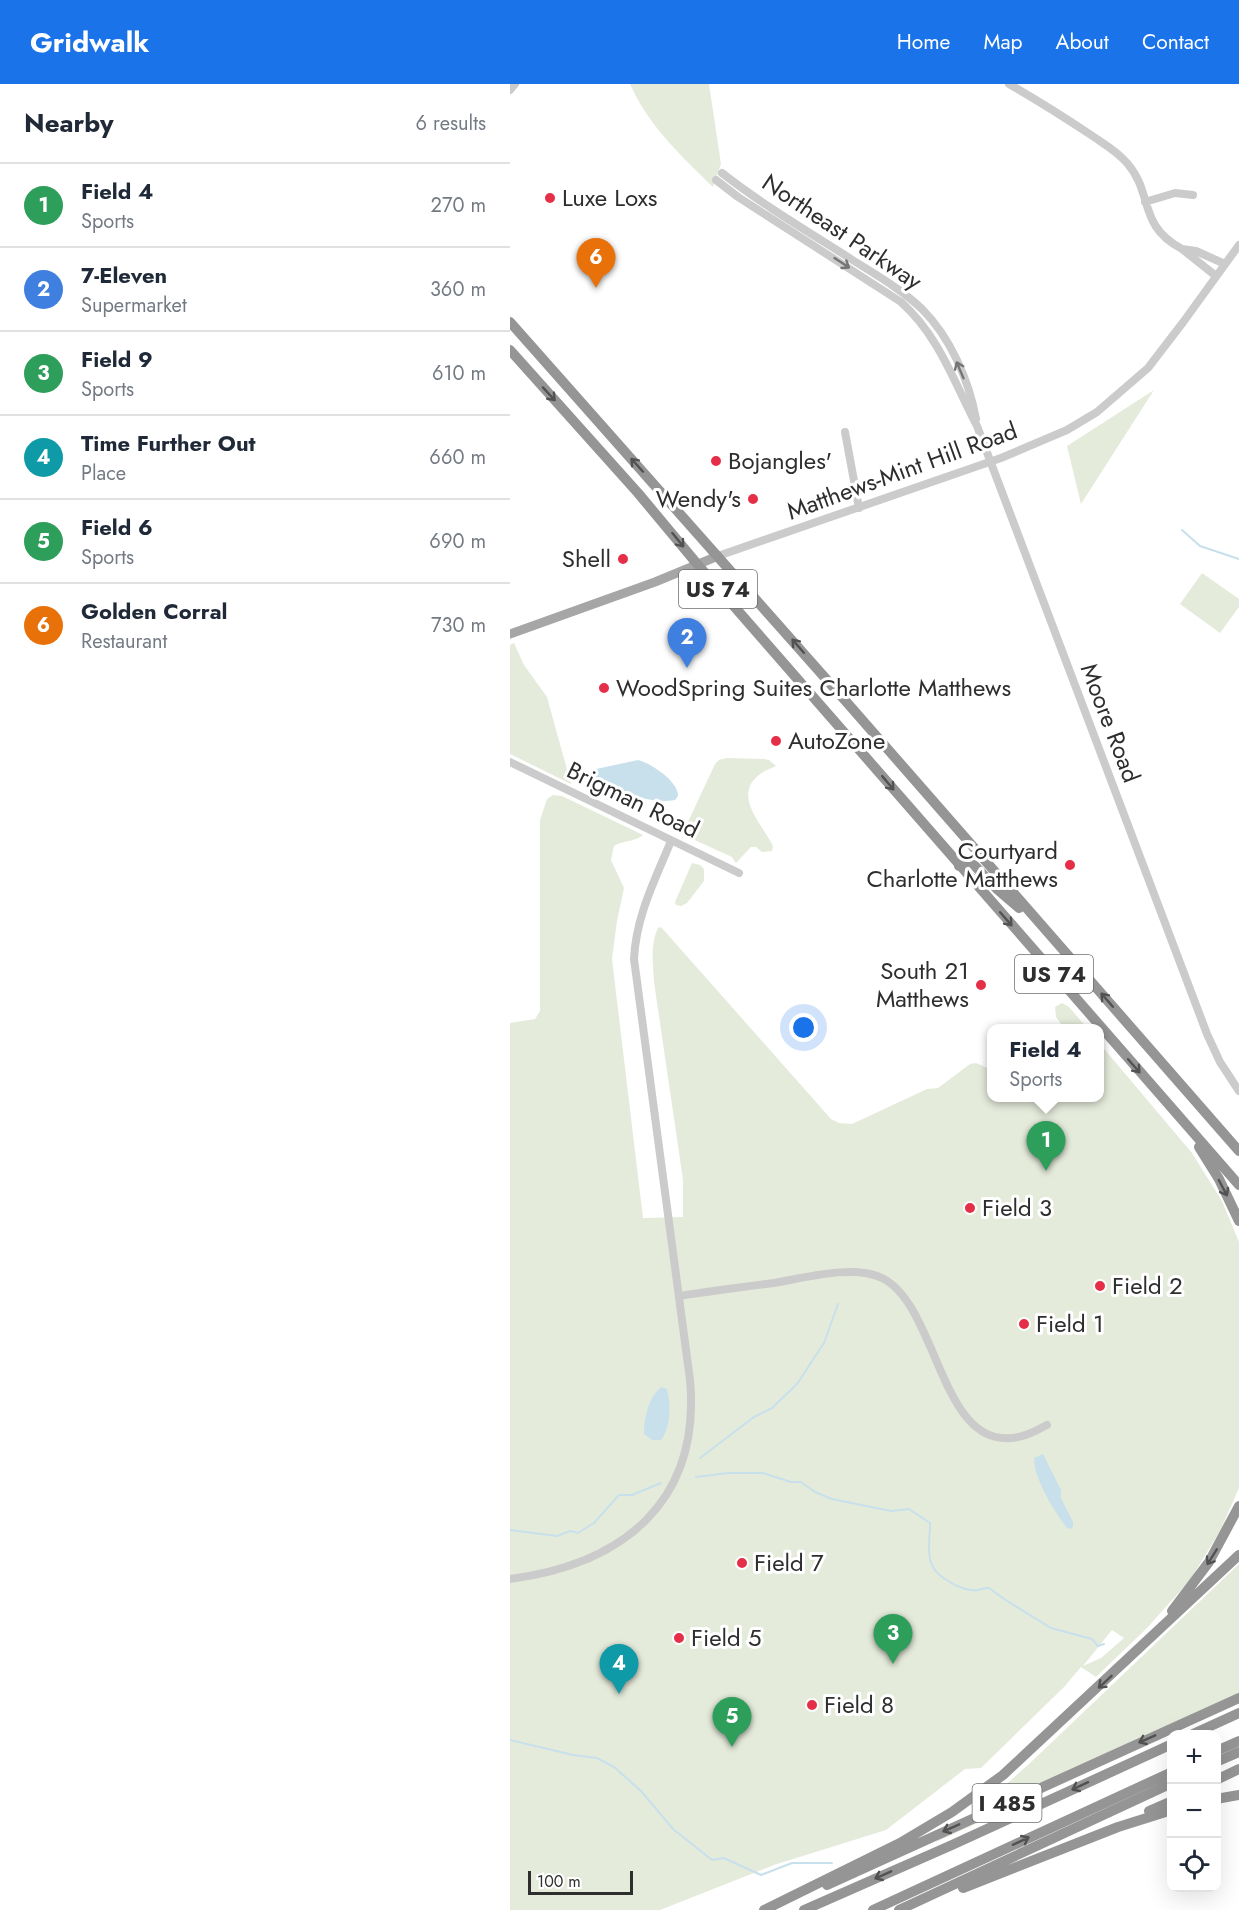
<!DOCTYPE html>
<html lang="en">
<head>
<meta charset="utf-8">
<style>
	body { margin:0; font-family:Jost,sans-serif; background:#f6f6f7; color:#1f2937 }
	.controls { position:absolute; right:18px; bottom:18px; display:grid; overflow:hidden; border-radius:12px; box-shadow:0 6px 24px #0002 }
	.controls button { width:54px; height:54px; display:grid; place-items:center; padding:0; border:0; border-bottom:2px solid #e0e1e3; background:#fff; color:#1f2937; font:30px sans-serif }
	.scale { position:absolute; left:18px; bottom:15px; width:105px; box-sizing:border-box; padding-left:6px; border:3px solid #2e2e2e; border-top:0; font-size:16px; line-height:21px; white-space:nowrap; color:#2e2e2e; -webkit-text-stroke:4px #fff; paint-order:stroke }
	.you { position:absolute; left:294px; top:944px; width:21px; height:21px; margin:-15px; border:4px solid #fff; border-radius:50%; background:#1a73e8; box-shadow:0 0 0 9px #1a73e833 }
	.badge { display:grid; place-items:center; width:39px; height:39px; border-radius:50%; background:#1a73e8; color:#fff; font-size:20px; font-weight:700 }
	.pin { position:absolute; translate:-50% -50px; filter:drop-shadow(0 2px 3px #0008) }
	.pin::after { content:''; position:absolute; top:32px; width:21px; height:18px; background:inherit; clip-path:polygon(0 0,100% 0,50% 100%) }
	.popup { position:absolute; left:477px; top:940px; width:117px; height:78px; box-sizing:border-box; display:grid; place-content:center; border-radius:12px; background:#fff; filter:drop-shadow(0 2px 4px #0005); font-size:20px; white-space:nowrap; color:#747a83 }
	.popup b { font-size:22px; color:#1f2937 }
	.popup::after { content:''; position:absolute; left:50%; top:100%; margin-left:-12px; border:12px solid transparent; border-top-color:#fff }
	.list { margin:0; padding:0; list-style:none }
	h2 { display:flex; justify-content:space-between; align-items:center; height:78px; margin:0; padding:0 24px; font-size:26px }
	h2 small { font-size:20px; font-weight:400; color:#747a83 }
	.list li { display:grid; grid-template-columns:39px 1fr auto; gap:18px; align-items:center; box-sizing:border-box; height:84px; padding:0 24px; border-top:2px solid #e0e1e3 }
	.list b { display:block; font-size:22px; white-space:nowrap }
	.list p { margin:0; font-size:20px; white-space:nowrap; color:#747a83 }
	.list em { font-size:20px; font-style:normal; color:#747a83 }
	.icon { flex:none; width:33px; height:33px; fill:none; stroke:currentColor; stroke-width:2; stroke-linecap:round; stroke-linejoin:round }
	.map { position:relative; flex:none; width:729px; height:1826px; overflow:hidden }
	header { display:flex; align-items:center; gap:36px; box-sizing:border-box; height:84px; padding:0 30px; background:#1a73e8; color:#fff }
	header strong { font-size:28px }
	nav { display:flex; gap:33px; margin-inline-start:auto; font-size:21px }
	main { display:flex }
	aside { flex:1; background:#fff }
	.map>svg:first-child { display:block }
	.green { fill:#e5ebdb; fill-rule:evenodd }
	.water { fill:#c7e0eb }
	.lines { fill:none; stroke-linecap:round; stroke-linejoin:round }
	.stream { stroke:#c7e0eb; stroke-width:2 }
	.minor { stroke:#cbcbcb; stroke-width:8 }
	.major { stroke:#a6a6a6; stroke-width:9 }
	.highway { stroke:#959595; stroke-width:10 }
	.oneway { stroke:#757575 }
	.oneway2 { stroke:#525252 }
	.poi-dot { fill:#e52f48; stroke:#fff; stroke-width:2 }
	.labels { text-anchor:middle; stroke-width:6; stroke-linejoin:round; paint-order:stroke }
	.shield { fill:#fff; stroke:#6d6d6d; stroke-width:1.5 }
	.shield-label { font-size:22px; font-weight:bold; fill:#2e2e2e }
	.poi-label { font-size:24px; fill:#2e2e2e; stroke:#fff; text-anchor:start }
	.street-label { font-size:24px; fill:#2e2e2e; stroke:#fff }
</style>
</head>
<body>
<header>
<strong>Gridwalk</strong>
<nav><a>Home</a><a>Map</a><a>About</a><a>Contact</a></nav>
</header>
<main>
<aside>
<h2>Nearby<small>6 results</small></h2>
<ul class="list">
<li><span class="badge" style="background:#2e9e5b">1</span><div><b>Field 4</b><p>Sports</p></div><em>270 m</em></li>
<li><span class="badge" style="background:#3f7fe0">2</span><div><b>7-Eleven</b><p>Supermarket</p></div><em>360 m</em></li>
<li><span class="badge" style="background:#2e9e5b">3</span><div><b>Field 9</b><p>Sports</p></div><em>610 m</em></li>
<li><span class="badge" style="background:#0f9aa8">4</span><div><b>Time Further Out</b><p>Place</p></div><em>660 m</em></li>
<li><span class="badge" style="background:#2e9e5b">5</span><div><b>Field 6</b><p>Sports</p></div><em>690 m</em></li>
<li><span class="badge" style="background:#e8710a">6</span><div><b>Golden Corral</b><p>Restaurant</p></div><em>730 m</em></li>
</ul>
</aside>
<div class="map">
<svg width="729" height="1826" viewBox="0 0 729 1826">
	<rect width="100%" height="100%" fill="#fff"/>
	<path class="green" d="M120,0h79l12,80 -8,23c-32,-31 -65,-62 -83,-103z
		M644,306l-73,114 -14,-58z
		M692,489l37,26v8l-19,26 -40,-29z
		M4,559l10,22 23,32 24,87 -61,-30v-109z
		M217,674l37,1 5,1 7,6c-6,3 -13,5 -17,9 -27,21 4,50 14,71l-1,5 -10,1 -6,-5h-5l-15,16 -4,-6 -44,-20 -2,-4 1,-9 28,-60 4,-4z
		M43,711l9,1 81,39c-7,7 -20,5 -29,11l-3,14 13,28 -7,33 -5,38 31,259 40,-1v-37l-29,-198c-1,-18 -4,-37 4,-54l3,-1 170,192 8,4 13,1 75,-35 11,-1 32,-24 6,-1 16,7v28h108v-54l92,109 30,48 17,41v246l-19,43 -30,49 -43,48 -51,49 -15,-10 -17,20 -83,81 -16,1 -79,61 -112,35 -114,45h-150v-887l25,-4 5,-8v-191l7,-21zM602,1546l12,8 -23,20 -18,8z
		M182,779l8,2 4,4v12l-17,22 -6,3 -5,-1 -1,-3z
		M552,919l7,4 18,21h-23l-8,-11 -1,-10z
		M729,1480v139l-303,139 47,-37 46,-41z"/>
	<path class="water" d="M128,676c13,3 41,22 40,36l-3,4c-27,5 -54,-10 -79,-19l-3,-6 3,-6z
		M152,1303l5,2c4,16 4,38 -6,51h-9l-8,-6c0,-15 5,-40 18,-47z
		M533,1370l18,36v8l12,24v5l-3,2 -3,-1c-13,-17 -33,-49 -33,-70z"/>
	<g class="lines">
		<path class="stream" d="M672,446l18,16 39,13
			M190,1374l54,-41 18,-9 25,-24 27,-41 14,-39
			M186,1393l32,-4h35l28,9h10l14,10 17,7 59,12 18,-2 21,14c0,23 -7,42 15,56 8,5 16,10 26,11 6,2 12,-3 18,-2l18,13 44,27 41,11 6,7 6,-2
			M0,1446l47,6 13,-5 8,2 16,-10 25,-28h13l29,-12
			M0,1656l63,15 24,3 17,9 27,24 32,38 39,31 12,-2 37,17 31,-12h40"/>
		<path class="minor" d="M499,0c28,16 55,33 82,51 13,9 26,16 36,28 27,31 10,62 55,86
			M0,6l5,-6
			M212,89c41,32 85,58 129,86 25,16 50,30 71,50 28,28 47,71 54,110
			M206,96l22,17 163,105c38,34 53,80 76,124l230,608 13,28 19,29
			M635,118l30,-9 18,2
			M706,192l-34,-27 14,2 29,13
			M335,348l14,76
			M208,472l283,-98 66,-28 30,-18 51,-44 36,-47 55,-76
			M0,678l229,111
			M169,1212c32,-5 63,-9 95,-13 30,-5 81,-19 108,-5 58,28 58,181 140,158 9,-2 17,-7 25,-11
			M0,1495c114,-15 191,-78 180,-199l-56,-421c2,-43 21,-79 37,-118"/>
		<path class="major" d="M0,550l145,-52 63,-26"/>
		<path class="highway" d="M0,238l340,384 389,445
			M0,266l128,143 60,72 541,620
			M449,782l8,-2 7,1 24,25 21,18
			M689,1063l20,32 20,42
			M662,1527l37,-49 30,-56
			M683,1650l46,-21
			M706,1667l23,-10
			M706,1678l23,-10
			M706,1696l23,-11
			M706,1715l23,-4
			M639,1727l23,-10
			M317,1801l412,-187
			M453,1804l155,-61 54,-17
			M254,1826l136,-67 52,-31 51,-37 236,-220
			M294,1826l148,-65 220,-101
			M363,1826l299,-138
			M389,1826l273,-127"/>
	</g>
	<defs><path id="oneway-shaft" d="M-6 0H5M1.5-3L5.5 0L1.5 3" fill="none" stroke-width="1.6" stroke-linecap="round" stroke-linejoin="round" transform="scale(1.5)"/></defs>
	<g class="oneway">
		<use href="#oneway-shaft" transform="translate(332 179) rotate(33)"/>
		<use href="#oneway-shaft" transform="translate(450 286) rotate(-113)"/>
	</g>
	<g class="oneway2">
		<use href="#oneway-shaft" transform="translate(39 310) rotate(47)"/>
		<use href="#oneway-shaft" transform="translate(127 381) rotate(-132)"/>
		<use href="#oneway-shaft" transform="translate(168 456) rotate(51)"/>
		<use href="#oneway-shaft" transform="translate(288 562) rotate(-131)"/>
		<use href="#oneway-shaft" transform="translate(378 699) rotate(50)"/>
		<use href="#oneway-shaft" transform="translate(496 835) rotate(49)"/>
		<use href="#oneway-shaft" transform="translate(597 916) rotate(-131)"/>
		<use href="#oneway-shaft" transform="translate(624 982) rotate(49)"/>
		<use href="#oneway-shaft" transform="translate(713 1104) rotate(62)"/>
		<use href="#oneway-shaft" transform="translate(702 1473) rotate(122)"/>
		<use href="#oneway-shaft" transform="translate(595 1598) rotate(137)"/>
		<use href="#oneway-shaft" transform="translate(637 1655) rotate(156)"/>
		<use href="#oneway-shaft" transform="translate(570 1702) rotate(155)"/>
		<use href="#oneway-shaft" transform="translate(441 1744) rotate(156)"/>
		<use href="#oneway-shaft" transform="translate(511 1757) rotate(-25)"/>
		<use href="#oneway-shaft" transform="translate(373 1791) rotate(156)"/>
	</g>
	<g class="poi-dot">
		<circle cx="40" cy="114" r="6"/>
		<circle cx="206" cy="377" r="6"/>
		<circle cx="243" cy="415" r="6"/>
		<circle cx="113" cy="475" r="6"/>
		<circle cx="94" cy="604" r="6"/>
		<circle cx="266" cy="657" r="6"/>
		<circle cx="560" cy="781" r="6"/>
		<circle cx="471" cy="901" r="6"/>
		<circle cx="460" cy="1124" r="6"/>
		<circle cx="590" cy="1202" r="6"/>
		<circle cx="514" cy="1240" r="6"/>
		<circle cx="232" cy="1479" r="6"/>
		<circle cx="169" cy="1554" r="6"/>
		<circle cx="302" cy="1621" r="6"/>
	</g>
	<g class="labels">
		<g class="shield">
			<rect x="169" y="486" width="78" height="38" rx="4.5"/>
			<rect x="505" y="871" width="78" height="38" rx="4.5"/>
			<rect x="462.5" y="1700" width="69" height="38" rx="4.5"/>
		</g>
		<g class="shield-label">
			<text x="208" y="513">US 74</text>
			<text x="544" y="898">US 74</text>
			<text x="497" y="1727">I 485</text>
		</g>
		<g class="poi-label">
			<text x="52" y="122">Luxe Loxs</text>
			<text x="218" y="385">Bojangles'</text>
			<text x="231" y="423" text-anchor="end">Wendy's</text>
			<text x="101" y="483" text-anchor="end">Shell</text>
			<text x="106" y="612">WoodSpring Suites Charlotte Matthews</text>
			<text x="278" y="665">AutoZone</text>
			<text x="548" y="775" text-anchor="end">Courtyard<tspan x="548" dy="28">Charlotte Matthews</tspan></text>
			<text x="459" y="895" text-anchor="end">South 21<tspan x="459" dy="28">Matthews</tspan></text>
			<text x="472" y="1132">Field 3</text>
			<text x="602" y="1210">Field 2</text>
			<text x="526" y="1248">Field 1</text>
			<text x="244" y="1487">Field 7</text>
			<text x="181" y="1562">Field 5</text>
			<text x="314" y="1629">Field 8</text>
		</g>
		<g class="street-label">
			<text transform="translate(332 148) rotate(34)" y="8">Northeast Parkway</text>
			<text transform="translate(392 387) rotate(-20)" y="8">Matthews-Mint Hill Road</text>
			<text transform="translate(600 639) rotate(69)" y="8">Moore Road</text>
			<text transform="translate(123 716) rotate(26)" y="8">Brigman Road</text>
		</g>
	</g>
</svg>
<div class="controls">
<button>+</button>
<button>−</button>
<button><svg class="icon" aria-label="locate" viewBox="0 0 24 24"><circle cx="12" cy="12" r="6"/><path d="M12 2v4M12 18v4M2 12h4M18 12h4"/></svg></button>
</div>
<div class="scale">100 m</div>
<div class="you"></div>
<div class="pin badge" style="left:536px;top:1087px;background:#2e9e5b">1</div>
<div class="popup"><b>Field 4</b>Sports</div>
<div class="pin badge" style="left:177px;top:584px;background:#3f7fe0">2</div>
<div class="pin badge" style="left:383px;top:1580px;background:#2e9e5b">3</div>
<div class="pin badge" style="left:109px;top:1610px;background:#0f9aa8">4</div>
<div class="pin badge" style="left:222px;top:1663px;background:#2e9e5b">5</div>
<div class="pin badge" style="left:86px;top:204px;background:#e8710a">6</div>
</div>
</main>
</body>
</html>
